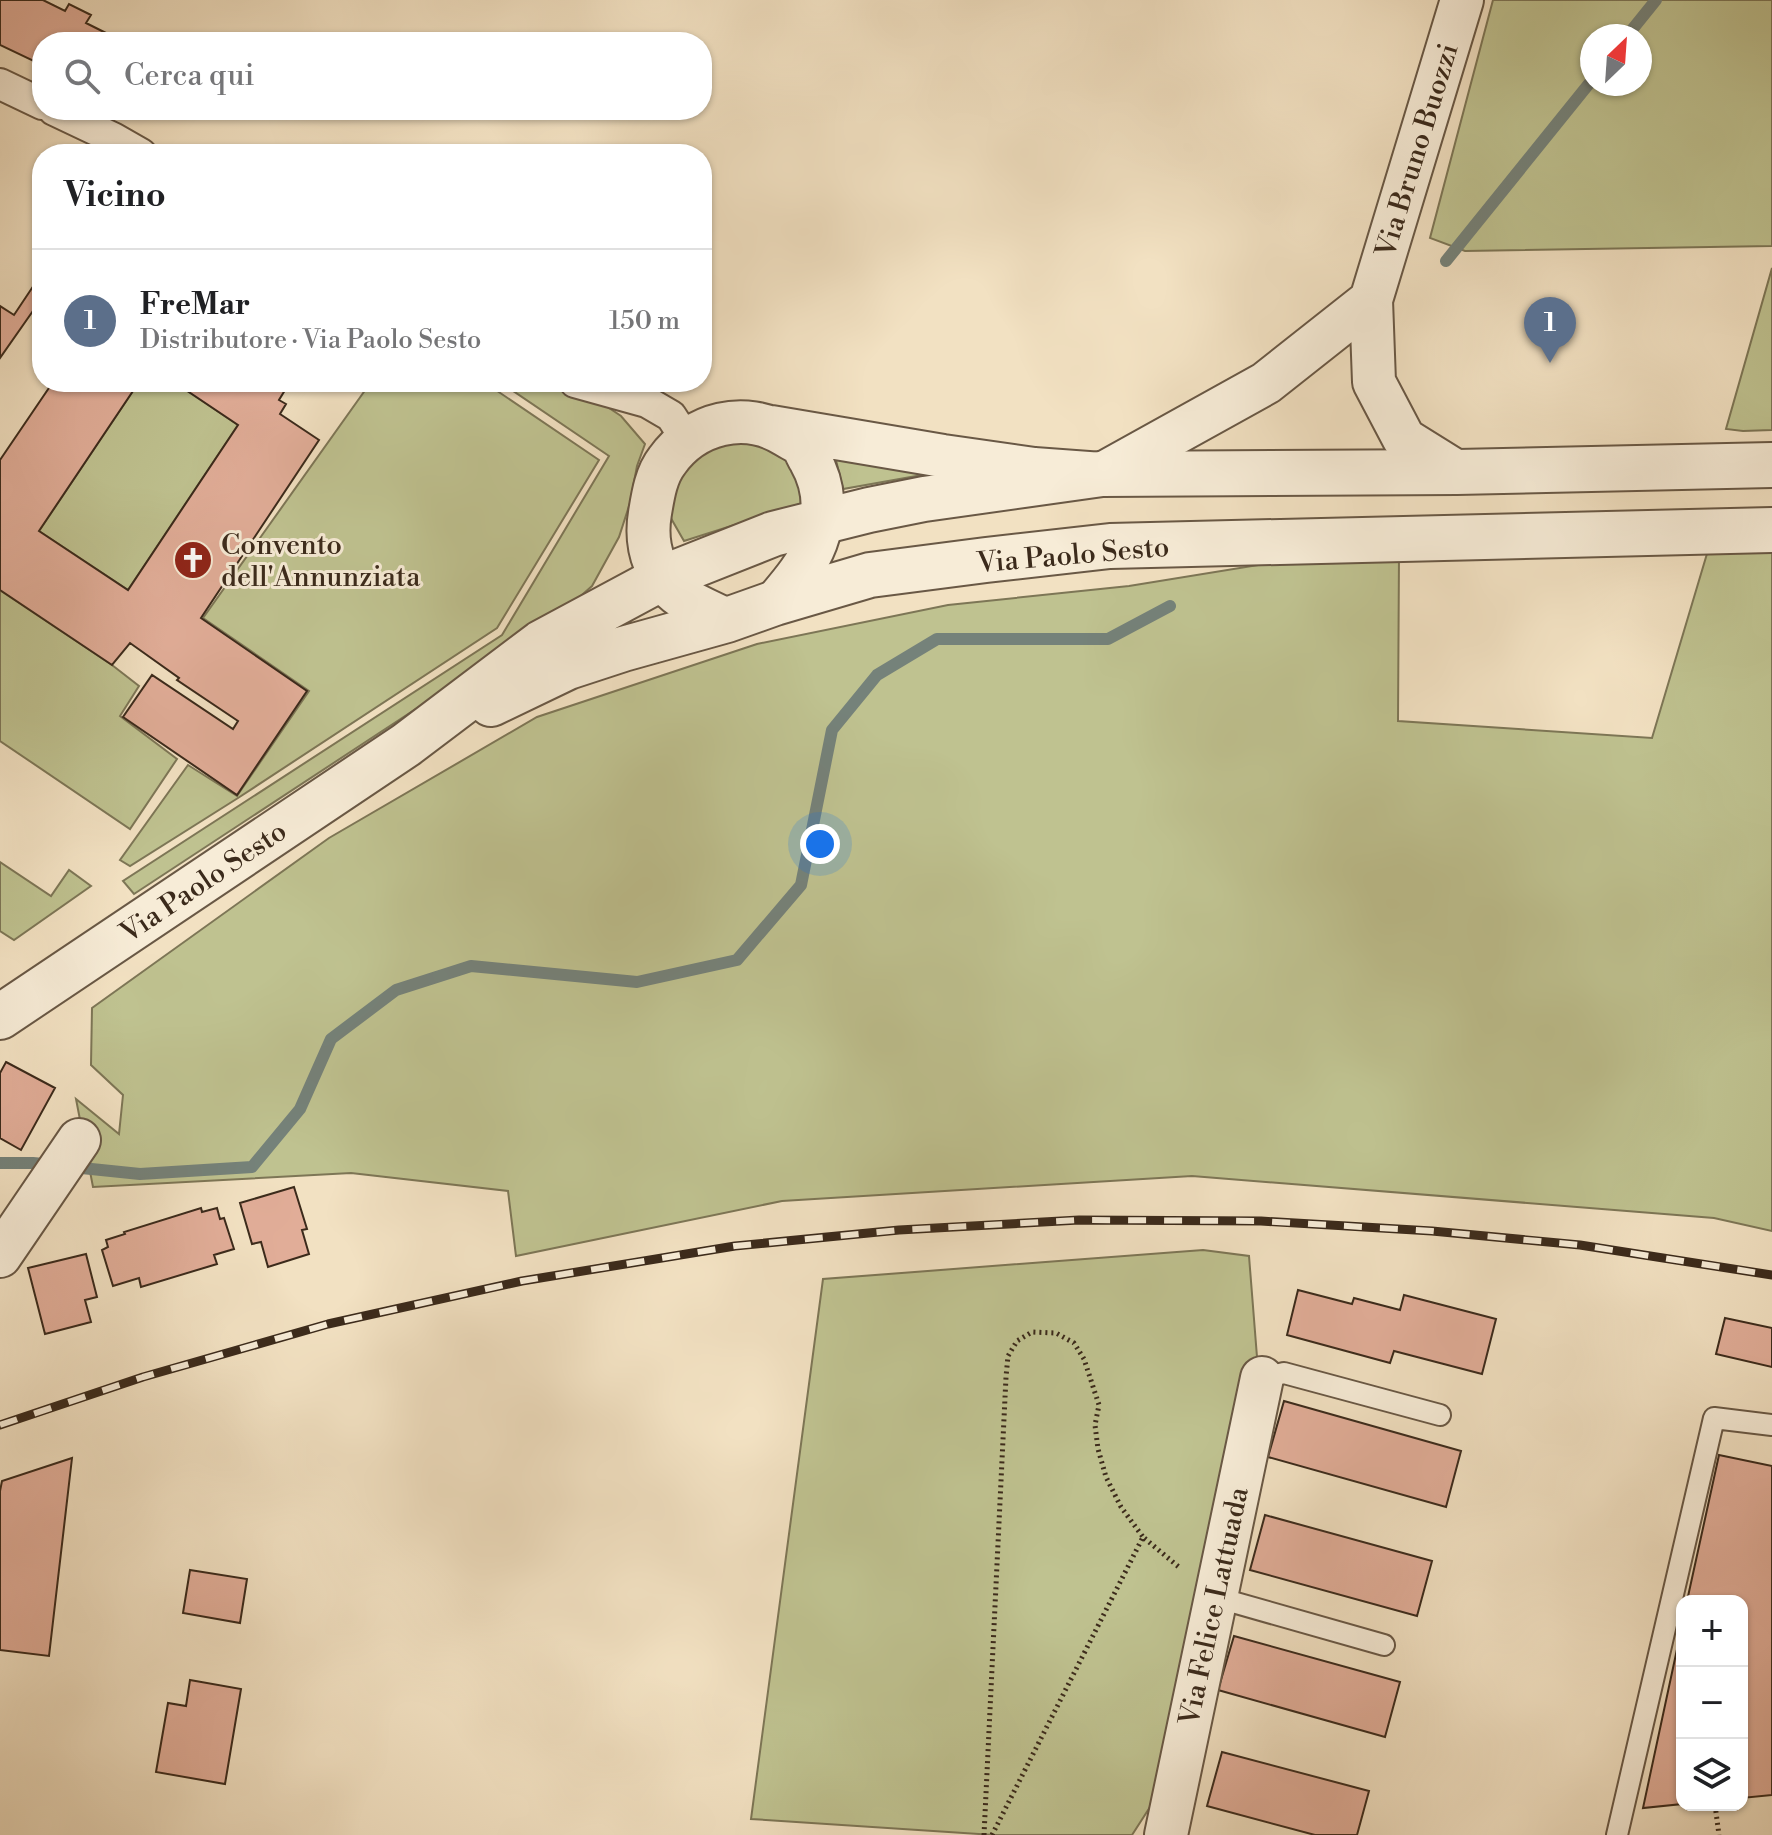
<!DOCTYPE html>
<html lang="it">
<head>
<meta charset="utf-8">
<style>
	body { margin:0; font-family:"Libre Bodoni",serif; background:#f2f2f2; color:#202124 }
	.controls { position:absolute; right:24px; bottom:24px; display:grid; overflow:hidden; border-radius:16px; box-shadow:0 2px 6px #0004 }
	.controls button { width:72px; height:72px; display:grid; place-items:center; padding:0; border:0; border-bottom:2px solid #e0e0e0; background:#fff; color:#202124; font:40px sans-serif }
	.compass { position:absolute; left:1580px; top:24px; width:72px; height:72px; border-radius:50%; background:#fff; box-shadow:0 2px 6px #0004; rotate:25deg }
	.you { position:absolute; left:820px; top:844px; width:28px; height:28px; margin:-20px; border:6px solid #fff; border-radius:50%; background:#1a73e8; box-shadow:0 0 0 12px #1a73e833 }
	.badge { display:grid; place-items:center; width:52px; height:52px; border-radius:50%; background:#0f766e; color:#fff; font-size:26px; font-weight:700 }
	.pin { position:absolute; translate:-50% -66px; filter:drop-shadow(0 2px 4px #0008) }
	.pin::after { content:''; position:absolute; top:42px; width:28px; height:24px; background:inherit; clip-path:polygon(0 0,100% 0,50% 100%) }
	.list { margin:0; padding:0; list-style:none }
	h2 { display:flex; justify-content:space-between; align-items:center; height:104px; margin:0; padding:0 32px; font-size:34px }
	h2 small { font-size:26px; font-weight:400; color:#757577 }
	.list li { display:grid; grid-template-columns:52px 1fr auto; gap:24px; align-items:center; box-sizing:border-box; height:144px; padding:0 32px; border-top:2px solid #e0e0e0 }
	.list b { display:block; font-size:30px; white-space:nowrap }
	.list p { margin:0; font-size:26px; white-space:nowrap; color:#757577 }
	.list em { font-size:26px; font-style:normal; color:#757577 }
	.icon { flex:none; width:44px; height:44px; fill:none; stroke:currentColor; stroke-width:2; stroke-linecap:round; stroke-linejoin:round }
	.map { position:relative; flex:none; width:1772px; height:1835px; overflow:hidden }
	.search { position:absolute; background:#fff; box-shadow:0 2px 6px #0004; left:32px; top:32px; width:680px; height:88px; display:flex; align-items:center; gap:20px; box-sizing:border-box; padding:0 28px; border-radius:32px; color:#757577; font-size:30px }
	.panel { position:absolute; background:#fff; box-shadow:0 2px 6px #0004; left:32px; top:144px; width:680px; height:248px; border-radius:32px }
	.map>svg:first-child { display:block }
	.green { fill:#bfc290; stroke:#7d7656; stroke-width:2; fill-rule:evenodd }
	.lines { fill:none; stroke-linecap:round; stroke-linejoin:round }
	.stream { stroke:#75827a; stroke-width:12 }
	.building { fill:#e1ad98; stroke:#3b2a1b; stroke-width:2 }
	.service-casing { stroke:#695845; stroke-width:24 }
	.pedestrian-casing { stroke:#695845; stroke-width:34 }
	.minor-casing { stroke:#695845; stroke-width:46 }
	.tertiary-casing { stroke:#695845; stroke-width:48 }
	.path { stroke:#3b2a1b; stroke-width:5; stroke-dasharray:2 4; stroke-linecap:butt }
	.service { stroke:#f7ecd7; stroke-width:20 }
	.pedestrian { stroke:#f7ecd7; stroke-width:30 }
	.minor { stroke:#f7ecd7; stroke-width:42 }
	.tertiary { stroke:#f7ecd7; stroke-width:44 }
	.rail-casing { stroke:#3b2a1b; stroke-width:9 }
	.rail { stroke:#f7ecd7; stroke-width:6; stroke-dasharray:18; stroke-linecap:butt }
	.labels { text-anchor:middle; stroke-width:6; stroke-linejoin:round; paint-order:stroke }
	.street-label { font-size:28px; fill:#3b2a1b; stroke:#f7ecd7 }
	.poi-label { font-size:28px; fill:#3b2a1b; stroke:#f7ecd7; text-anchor:start }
</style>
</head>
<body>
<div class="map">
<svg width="1772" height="1835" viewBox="0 0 1772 1835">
	<rect width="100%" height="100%" fill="#f2e1c2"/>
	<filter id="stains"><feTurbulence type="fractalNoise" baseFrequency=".0025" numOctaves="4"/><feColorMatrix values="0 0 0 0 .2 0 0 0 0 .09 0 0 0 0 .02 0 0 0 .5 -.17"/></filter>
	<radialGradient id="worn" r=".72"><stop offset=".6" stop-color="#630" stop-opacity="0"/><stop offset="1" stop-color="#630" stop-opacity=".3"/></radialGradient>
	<path class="green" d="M1493,0h279v246l-307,5 -35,-13zM1592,36h48v48h-48z
		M1772,268v162l-29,1 -17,-2z
		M139,382h35l64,43 -110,165 -89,-59z
		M371,382h113l115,78 -102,168 -259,170 -108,68 -10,-6 68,-95 49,31 72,-105 -106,-73z
		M500,382h49l42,14 30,20 24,28 -8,22 -7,37 -11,34 -27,49 -26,23 -36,25 -396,260 -11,-13 379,-246 107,-179z
		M742,433l42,19 17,26 5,24 -122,39 -16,-28 16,-57z
		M834,452l105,20 -96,17z
		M1772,546v685l-58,-13 -522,-42 -410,25 -266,55 -8,-65 -157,-18 -258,14 -17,-88 43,35 4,-39 -32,-30 1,-57 237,-170 208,-121 220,-73 191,-39 181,-19 147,-24 123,-7 -1,166 254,17 57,-191z
		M0,590l112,75 27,21 -19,30 57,43 -47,70 -130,-88z
		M0,862l51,34 18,-26 22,16 -77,54 -14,-9z
		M1203,1250l46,6 8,101 -107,450 -18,28h-138l-243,-16 72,-540z"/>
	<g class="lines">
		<path class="stream" d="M1627,36l29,-36
			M1446,261l146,-181
			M0,1163h33l20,2
			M72,1167l68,7 112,-7 48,-58 31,-70 65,-49 75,-24 166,16 100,-22 64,-75 31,-155 45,-55 60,-36h171l62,-33"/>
	</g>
	<path class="building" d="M0,0h43l22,11 4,-7 22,11 -5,8 32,16 -2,3h-74v23l-42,-20z
		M42,273v25l-42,60v-52l14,9z
		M53,382h86l-100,149 89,59 110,-165 -64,-43h116l-11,18 7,4 -6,10 39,26 -118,178 106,73 -70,104 -114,-78 29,-42 81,54 5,-8 -61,-41 2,-2 -49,-35 -18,22 -112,-75v-130z
		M6,1062l49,26 -34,62 -21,-12v-65z
		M294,1187l13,42 -5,1 7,24 -41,13 -7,-25 -9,2 -12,-41z
		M201,1208l1,4 15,-4 3,11 4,-1 10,31 -20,6 3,9 -76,23 -2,-9 -26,8 -11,-36 6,-3 -2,-7 19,-6 -1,-2z
		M86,1254l11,43 -12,3 6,22 -46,12 -17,-66z
		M1298,1290l54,14 2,-6 46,12 4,-15 92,24 -14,55 -88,-23 -4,12 -103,-28z
		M1725,1318l47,10v39l-56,-13z
		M1284,1401l177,50 -15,56 -178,-50z
		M1719,1455l53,11v329l-30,3v-197h-55z
		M72,1458l-23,198 -49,-6v-159l2,-10z
		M1265,1515l167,46 -15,55 -167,-46z
		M190,1570l57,9 -7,44 -57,-10z
		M1682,1626v178l-39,4z
		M1234,1636l166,46 -15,55 -167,-47z
		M190,1680l51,9 -16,95 -69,-12 12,-69 18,3z
		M1222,1752l147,39 -12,44h-42l-108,-29z"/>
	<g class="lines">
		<g class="service-casing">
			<path id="service" d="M1262,1378l22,-5 156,42
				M1215,1597l169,48
				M1617,1835l97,-417 58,7"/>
		</g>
		<g class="pedestrian-casing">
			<path id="pedestrian" d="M0,84l42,20
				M54,110l59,28 28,16
				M575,382l72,20 24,14 15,23"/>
		</g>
		<g class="minor-casing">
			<path id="minor" d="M771,427l172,29 91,13 68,5 164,-91 105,-83
				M1457,472l-53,-33 -30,-57 -3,-82 91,-300
				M727,620c-13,-6 -26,-12 -39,-19 -32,-18 -44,-53 -38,-88 3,-18 6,-38 17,-52 27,-38 78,-51 118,-26 5,3 12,6 16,10 4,3 6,11 9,15 15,26 16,55 6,82 -9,24 -25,42 -41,61
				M0,1256l79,-116
				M1166,1835l96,-457"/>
		</g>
		<g class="tertiary-casing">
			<path id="tertiary" d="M491,704l77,-37 55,-18 104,-29 48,-17 95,-28 116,-15 124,-14 662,-16
				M0,1017l406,-272 135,-102 121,-65 111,-44 96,-24 55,-11 178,-25 355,-2 315,-7"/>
		</g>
		<path class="path" d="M1715,1805l4,30
			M984,1835l22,-458 2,-21 9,-15 15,-9 24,1 18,10 10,16 15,46 -4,20 3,24 8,28 15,30 22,30
			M992,1835l151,-298 37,31"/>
		<use href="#service" class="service"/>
		<use href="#pedestrian" class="pedestrian"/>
		<use href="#minor" class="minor"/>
		<use href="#tertiary" class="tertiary"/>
		<g class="rail-casing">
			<path id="rail" d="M0,1425l143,-48 185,-53 194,-43 213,-35 164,-16 180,-10 182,1 171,10 148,14 192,30"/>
		</g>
		<use href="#rail" class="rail"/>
	</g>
	<defs>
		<g id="church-disc" transform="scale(2)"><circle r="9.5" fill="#8f2418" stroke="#f7ecd7"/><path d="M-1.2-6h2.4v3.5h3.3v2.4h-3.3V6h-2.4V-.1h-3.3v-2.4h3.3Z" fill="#fff"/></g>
	</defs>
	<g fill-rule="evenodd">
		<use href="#church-disc" x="193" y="560"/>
	</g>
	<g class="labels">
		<g class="street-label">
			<text transform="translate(1416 150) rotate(-73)" y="10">Via Bruno Buozzi</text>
			<text transform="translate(1073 554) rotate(-5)" y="10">Via Paolo Sesto</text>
			<text transform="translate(203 881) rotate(-34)" y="10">Via Paolo Sesto</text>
			<text transform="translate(1213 1606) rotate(-78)" y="10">Via Felice Lattuada</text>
		</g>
		<g class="poi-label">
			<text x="221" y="554">Convento<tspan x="221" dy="32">dell'Annunziata</tspan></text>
		</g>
	</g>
	<rect width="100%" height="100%" filter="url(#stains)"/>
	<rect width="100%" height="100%" fill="url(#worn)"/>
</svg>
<div class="controls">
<button>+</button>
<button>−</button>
<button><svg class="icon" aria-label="layers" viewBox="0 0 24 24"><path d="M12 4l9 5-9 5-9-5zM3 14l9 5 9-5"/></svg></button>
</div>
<svg class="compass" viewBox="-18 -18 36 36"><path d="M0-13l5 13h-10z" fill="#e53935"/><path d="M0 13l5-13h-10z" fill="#757577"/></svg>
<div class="you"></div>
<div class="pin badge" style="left:1550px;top:363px;background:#5c6f8a">1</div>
<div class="search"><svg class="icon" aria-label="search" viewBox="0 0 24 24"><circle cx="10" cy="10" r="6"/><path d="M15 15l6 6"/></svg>Cerca qui</div>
<section class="panel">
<h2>Vicino<small></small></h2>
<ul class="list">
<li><span class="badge" style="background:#5c6f8a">1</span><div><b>FreMar</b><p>Distributore · Via Paolo Sesto</p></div><em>150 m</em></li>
</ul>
</section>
</div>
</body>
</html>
